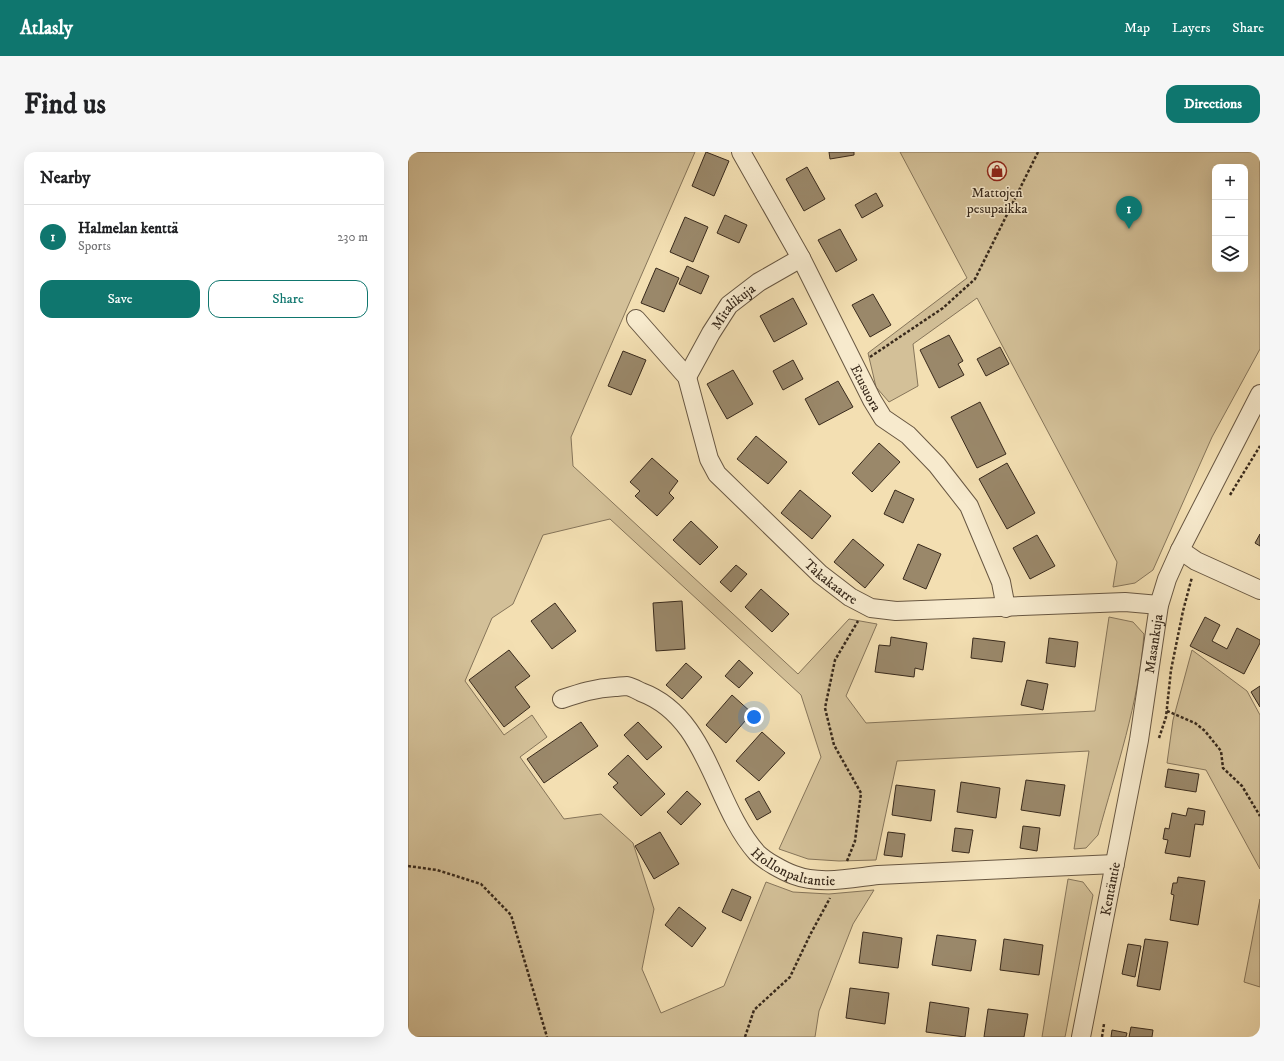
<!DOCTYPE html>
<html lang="en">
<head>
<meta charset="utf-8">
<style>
	body { margin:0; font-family:"IM FELL DW Pica",serif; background:#f6f6f6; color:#202124 }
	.controls { position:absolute; right:12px; top:12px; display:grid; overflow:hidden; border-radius:8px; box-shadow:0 4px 16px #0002 }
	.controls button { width:36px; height:36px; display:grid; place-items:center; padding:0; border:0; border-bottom:1px solid #e0e0e0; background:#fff; color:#202124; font:20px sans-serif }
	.you { position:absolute; left:346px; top:565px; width:14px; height:14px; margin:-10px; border:3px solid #fff; border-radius:50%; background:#1a73e8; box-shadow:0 0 0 6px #1a73e833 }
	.badge { display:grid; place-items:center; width:26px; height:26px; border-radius:50%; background:#0f766e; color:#fff; font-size:13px; font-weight:700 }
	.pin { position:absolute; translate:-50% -33px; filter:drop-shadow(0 1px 2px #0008) }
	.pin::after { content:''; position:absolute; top:21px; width:14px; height:12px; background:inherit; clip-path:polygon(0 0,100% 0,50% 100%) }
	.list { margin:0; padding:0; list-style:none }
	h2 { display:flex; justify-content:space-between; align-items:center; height:52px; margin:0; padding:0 16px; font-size:17px }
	h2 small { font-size:13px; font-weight:400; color:#757577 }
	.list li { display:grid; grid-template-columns:26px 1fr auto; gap:12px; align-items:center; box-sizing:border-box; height:64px; padding:0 16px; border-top:1px solid #e0e0e0 }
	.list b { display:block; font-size:15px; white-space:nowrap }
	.list p { margin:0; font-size:13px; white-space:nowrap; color:#757577 }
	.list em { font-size:13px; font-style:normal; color:#757577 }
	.actions { display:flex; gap:8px; padding:12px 16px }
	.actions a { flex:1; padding:9px 0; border:1px solid #0f766e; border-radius:12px; text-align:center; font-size:14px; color:#0f766e }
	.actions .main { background:#0f766e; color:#fff }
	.icon { flex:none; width:22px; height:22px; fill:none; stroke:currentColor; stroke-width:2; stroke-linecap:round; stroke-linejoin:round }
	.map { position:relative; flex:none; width:852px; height:885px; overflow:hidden; border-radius:12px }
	header { display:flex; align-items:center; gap:24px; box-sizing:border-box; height:56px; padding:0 20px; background:#0f766e; color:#fff }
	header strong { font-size:19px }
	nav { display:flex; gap:22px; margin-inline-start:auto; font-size:14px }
	.intro { display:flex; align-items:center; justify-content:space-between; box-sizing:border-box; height:96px; padding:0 24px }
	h1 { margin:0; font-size:28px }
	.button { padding:10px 18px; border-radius:12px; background:#0f766e; color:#fff; font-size:14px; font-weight:700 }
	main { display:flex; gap:24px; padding:0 24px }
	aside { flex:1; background:#fff; border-radius:12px; box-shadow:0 4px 16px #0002 }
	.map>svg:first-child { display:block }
	.green { fill:#d3c098; stroke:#86755a; fill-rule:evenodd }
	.building { fill:#9a886a; stroke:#392a1c }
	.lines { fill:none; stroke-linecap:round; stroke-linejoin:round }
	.minor-casing { stroke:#685742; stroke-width:20 }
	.path { stroke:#392a1c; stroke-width:2.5; stroke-dasharray:3 2; stroke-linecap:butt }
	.minor { stroke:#f7eacd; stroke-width:18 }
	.labels { text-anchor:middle; stroke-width:3; stroke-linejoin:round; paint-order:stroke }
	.poi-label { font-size:14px; fill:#392a1c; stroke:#f7eacd }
	.street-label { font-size:14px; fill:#392a1c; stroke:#f7eacd }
</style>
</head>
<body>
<header>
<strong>Atlasly</strong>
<nav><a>Map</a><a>Layers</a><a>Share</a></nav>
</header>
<div class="intro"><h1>Find us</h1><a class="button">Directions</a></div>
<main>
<aside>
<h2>Nearby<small></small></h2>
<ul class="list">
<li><span class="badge">1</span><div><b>Halmelan kenttä</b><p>Sports</p></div><em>230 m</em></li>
</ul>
<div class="actions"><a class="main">Save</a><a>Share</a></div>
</aside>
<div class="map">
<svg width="852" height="885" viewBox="0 0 852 885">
	<rect width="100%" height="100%" fill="#f3dfb2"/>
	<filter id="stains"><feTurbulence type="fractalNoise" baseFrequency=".005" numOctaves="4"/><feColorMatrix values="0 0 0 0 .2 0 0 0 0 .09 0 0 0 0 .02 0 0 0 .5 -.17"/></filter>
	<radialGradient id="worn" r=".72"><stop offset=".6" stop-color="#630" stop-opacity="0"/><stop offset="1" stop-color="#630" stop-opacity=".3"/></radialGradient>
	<path class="green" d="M0,0h287l-124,285 2,29 225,208 51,-55 28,5 -31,72 20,27 229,-12 14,-94 24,5 11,12c-5,69 -28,135 -46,201l-12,13 -12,1 15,-98 -192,10 -21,99 -37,1 -31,-2 -29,-10 42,-92 -20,-62 -191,-176 -67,16 -30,69 -21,14 -27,63 39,54 28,-20 15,22 -27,20 44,62 37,-5 32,29 21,66 -12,60 19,44 63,-27 42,-104 27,10 36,2 45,-4 -21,34 -34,87 -4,26h-407z
		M492,0h360v197l-48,88 -59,133 -18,13 -22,4 4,-25 -140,-264 -64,46 5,42 -29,16 -13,-15 -8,-34 99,-75zM807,15h30v102h-30z
		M784,498l55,41 13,24v154l-54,-99 -39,-7 6,-43z
		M660,727l15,3 10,13 -28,142h-23z
		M852,747v88l-16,-5z"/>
	<path class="building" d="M298,0l23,9 -15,35 -22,-10z
		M421,0h25v3l-24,4z
		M399,15l18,32 -21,12 -18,-32z
		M468,41l7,13 -21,12 -7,-13z
		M317,63l22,10 -8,18 -22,-10z
		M277,65l23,10 -15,35 -23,-10z
		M432,77l17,31 -21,12 -18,-32z
		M279,114l22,10 -8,18 -22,-10z
		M248,116l23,10 -15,34 -23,-9z
		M465,142l18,31 -21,12 -18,-32z
		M385,146l14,26 -33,18 -14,-26z
		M541,183l14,26 -5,3 6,11 -25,13 -19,-38z
		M592,195l9,17 -23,12 -9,-17z
		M215,199l23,9 -15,35 -23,-9z
		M385,208l10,19 -20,11 -10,-19z
		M325,218l20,34 -26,15 -20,-35z
		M430,229l15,26 -34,18 -14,-26z
		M572,250l26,52 -29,14 -26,-51z
		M348,284l31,26 -19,22 -31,-25z
		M471,291l21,19 -28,30 -20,-19z
		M244,306l26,23 -9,12 5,5 -17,18 -22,-20 5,-5 -10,-9z
		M599,311l28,50 -28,16 -28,-50z
		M392,338l31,26 -19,23 -31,-26z
		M487,338l19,9 -11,24 -19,-9z
		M283,369l27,26 -18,18 -27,-25z
		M852,382v12l-5,-3z
		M629,383l18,31 -25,13 -17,-31z
		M445,387l31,26 -19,23 -31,-26z
		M510,392l23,10 -15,35 -23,-10z
		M328,413l11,9 -16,18 -11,-10z
		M353,437l28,25 -17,18 -27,-25z
		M274,449l3,48 -29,2 -3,-48z
		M147,451l21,28 -24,18 -21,-28z
		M797,465l15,8 -8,16 15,8 10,-21 23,12v3l-16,31 -54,-28z
		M483,485l36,6 -4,27 -8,-2 -1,9 -39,-5 4,-27 11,1z
		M565,486l32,4 -3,20 -31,-4z
		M641,486l29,4 -3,25 -29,-4z
		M101,498l21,26 -15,11 15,20 -26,20 -35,-47z
		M331,508l14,13 -14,15 -14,-12z
		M278,511l16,14 -20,22 -16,-14z
		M619,528l21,4 -5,26 -22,-5z
		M852,534v21l-9,-15z
		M324,543l20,18 -26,30 -20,-18z
		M173,570l17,24 -54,37 -17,-24z
		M230,570l24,25 -15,13 -23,-25z
		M354,580l23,21 -26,28 -23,-20z
		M220,603l37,39 -24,22 -28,-29 5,-4 -10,-9z
		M760,617l31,5 -3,18 -31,-5z
		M618,628l39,5 -5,31 -39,-6z
		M553,630l39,6 -4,30 -39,-6z
		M488,633l39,5 -4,31 -39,-6z
		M279,639l14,13 -20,21 -14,-13z
		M351,639l12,21 -14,8 -12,-21z
		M780,656l17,3 -2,14 -8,-1 -5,33 -25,-4 3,-13 -5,-1 2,-11 4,1 3,-16 14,3z
		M615,674l17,2 -3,23 -17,-3z
		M547,676l18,2 -4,23 -17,-2z
		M252,680l19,32 -25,15 -19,-33z
		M480,680l17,2 -3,23 -18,-2z
		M770,725l27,4 -7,44 -28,-5 4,-25 -3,-1 2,-11h4z
		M324,737l19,8 -10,24 -19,-9z
		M271,755l27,21 -14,19 -27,-22z
		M455,780l39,6 -4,30 -39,-5z
		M529,783l39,5 -5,31 -39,-6z
		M596,787l39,6 -4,30 -39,-5z
		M737,787l23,3 -8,48 -23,-4z
		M720,792l13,2 -6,31 -13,-3z
		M442,836l39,5 -4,31 -39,-6z
		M522,850l39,6 -4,29 -39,-5z
		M580,857l40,5 -4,23h-40z
		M723,875l22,3 -1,7h-23z
		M704,878l15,3 -1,4h-15z"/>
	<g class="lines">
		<g class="minor-casing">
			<g id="minor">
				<path id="s1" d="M333,0l60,106 71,142 11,18 25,17 29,30 32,41 32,76 5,26"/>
				<path id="s2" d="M228,167l51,58 22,82 8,15 103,100 30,23 21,11 25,3 229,-9 34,3"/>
				<path id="s3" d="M279,225l24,-44 18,-28 30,-23 42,-24"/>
				<path d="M772,398l16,11 64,29"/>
				<path id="s4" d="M154,547c18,-6 33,-11 53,-12 3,0 8,-1 12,-1 5,1 10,4 14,6 68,25 72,112 116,161 8,8 26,18 37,22 26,10 57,3 84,0l237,-11"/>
				<path id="s5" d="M673,885l58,-297 20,-135 8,-26 13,-29 80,-156"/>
			</g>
		</g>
		<path class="path" d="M462,205l73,-49 32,-29 63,-127
			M822,343l30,-49
			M759,559l28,12 10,8 16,20 2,17 19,18 18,30
			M751,586l7,-21 5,-47 12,-59 9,-34
			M439,709l8,-20 6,-48 -27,-48 -9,-37 10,-48 23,-39
			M0,714l29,4 44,14 30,31 36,122
			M337,885l9,-27 36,-33 20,-42 20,-37
			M694,885l2,-13"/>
		<use href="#minor" class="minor"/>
	</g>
	<defs>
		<g id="shop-ring" transform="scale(1)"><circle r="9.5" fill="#f7eacd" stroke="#8f2418" stroke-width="1.5"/><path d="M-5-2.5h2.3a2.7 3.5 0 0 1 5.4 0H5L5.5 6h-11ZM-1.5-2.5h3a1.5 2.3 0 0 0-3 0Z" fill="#8f2418"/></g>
	</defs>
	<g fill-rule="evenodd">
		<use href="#shop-ring" x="589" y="19"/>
	</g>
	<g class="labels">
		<g class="poi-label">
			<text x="589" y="45">Mattojen<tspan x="589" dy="16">pesupaikka</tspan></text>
		</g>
		<g class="street-label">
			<text dy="5" stroke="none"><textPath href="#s3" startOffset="85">Mitalikuja</textPath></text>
			<text dy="5" stroke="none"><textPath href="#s1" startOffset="267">Etusuora</textPath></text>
			<text dy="5" stroke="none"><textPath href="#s2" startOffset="336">Takakaarre</textPath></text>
			<text dy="5" stroke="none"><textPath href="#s5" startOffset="400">Masankuja</textPath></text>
			<text dy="5" stroke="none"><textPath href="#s4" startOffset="325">Hollonpaltantie</textPath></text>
			<text dy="5" stroke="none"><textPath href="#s5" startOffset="151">Kentäntie</textPath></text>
		</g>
	</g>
	<rect width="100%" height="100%" filter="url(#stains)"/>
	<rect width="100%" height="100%" fill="url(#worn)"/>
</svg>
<div class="controls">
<button>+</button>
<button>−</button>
<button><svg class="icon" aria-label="layers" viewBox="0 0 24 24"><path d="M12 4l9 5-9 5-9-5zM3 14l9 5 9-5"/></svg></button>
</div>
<div class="you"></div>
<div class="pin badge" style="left:721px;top:77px">1</div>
</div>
</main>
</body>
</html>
